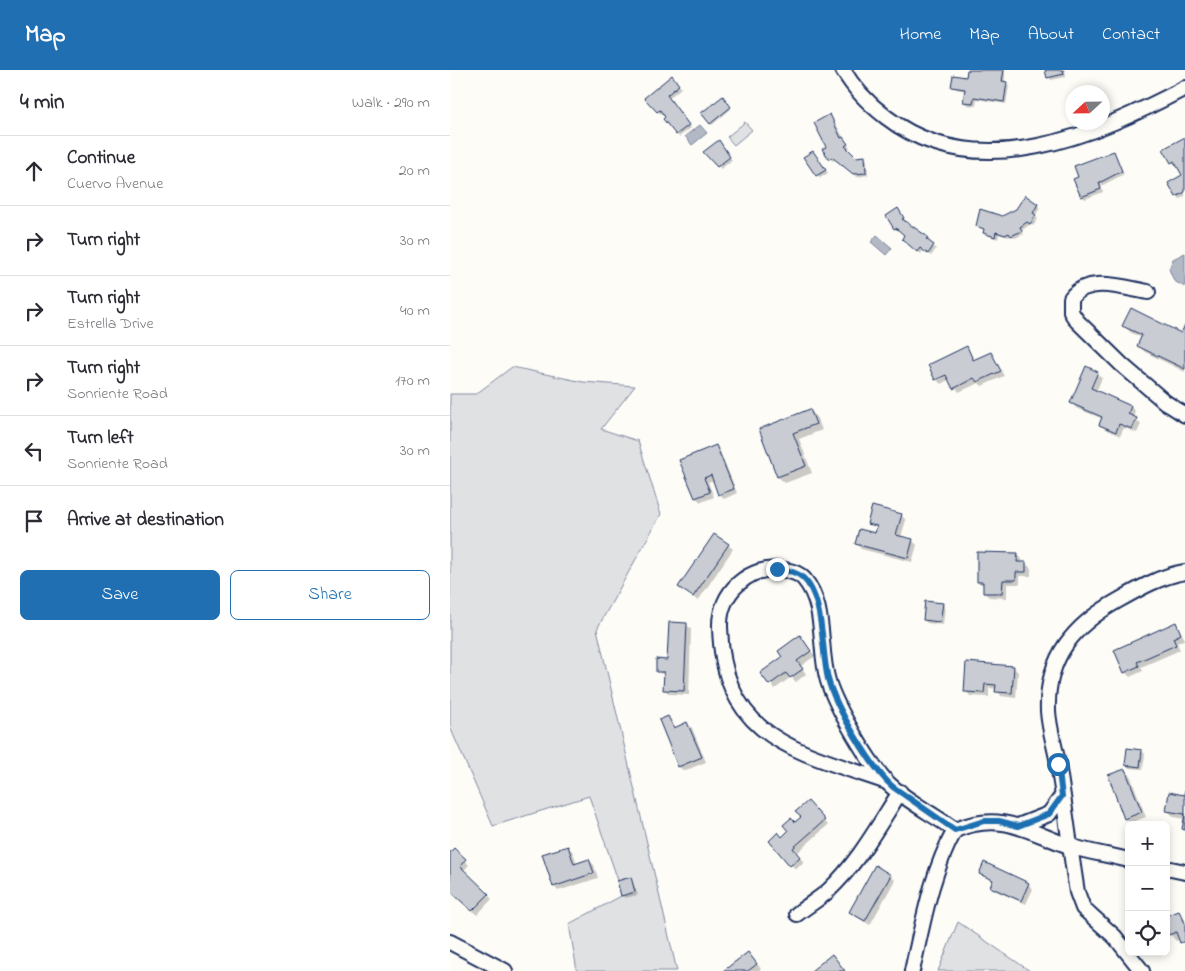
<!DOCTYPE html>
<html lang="en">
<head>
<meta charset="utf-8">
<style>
	body { margin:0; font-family:"Indie Flower",sans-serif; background:#f2f2f3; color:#2b2b33 }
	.controls { position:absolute; right:15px; bottom:15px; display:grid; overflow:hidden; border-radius:8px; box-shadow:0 2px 8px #0003 }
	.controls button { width:45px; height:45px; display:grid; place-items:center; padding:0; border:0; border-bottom:1px solid #e1e1e2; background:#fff; color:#2b2b33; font:25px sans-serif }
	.compass { position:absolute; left:615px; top:15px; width:45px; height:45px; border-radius:50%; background:#fff; box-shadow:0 2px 8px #0003; rotate:248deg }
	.stop { position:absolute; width:15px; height:15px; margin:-11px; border:4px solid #1f6fb2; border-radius:50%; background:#fff }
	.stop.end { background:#1f6fb2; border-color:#fff; box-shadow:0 1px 5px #0008 }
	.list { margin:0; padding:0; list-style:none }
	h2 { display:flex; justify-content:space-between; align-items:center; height:65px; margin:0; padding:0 20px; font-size:21px }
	h2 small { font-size:16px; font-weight:400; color:#7c7c81 }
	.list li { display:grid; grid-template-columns:32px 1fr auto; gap:15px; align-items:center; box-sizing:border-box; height:70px; padding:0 20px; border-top:1px solid #e1e1e2 }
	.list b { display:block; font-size:19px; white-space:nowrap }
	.list p { margin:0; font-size:16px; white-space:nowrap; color:#7c7c81 }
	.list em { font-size:16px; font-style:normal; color:#7c7c81 }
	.actions { display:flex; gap:10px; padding:15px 20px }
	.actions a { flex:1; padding:11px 0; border:1px solid #1f6fb2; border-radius:8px; text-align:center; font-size:18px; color:#1f6fb2 }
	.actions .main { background:#1f6fb2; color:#fff }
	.icon { flex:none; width:28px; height:28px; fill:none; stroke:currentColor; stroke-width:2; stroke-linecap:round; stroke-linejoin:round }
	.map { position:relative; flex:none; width:735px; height:901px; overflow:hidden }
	header { display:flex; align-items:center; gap:30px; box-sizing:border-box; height:70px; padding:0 25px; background:#1f6fb2; color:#fff }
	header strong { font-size:24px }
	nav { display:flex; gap:28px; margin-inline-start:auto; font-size:18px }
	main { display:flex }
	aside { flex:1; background:#fff }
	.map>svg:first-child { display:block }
	.green { fill:#e0e1e3; stroke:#7e88a0 }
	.water { fill:#b3b8c5; stroke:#76819c }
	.shadow { fill:#0003 }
	.building { fill:#c9ccd3; stroke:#1b2f5e }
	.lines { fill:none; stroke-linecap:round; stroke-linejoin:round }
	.minor-casing { stroke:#1b2f5e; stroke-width:18 }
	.minor { stroke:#fdfcf7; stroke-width:14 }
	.route { stroke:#1f6fb2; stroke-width:6 }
</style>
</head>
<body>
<header>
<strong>Map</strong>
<nav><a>Home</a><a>Map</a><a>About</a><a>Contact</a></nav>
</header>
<main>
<aside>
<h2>4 min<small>Walk · 290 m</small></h2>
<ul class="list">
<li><svg class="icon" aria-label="ahead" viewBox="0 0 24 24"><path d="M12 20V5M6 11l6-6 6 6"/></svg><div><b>Continue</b><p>Cuervo Avenue</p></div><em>20 m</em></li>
<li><svg class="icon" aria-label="right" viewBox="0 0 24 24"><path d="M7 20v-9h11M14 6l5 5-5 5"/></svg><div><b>Turn right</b></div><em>30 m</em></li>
<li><svg class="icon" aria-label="right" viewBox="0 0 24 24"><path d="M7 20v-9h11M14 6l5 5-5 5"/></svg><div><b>Turn right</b><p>Estrella Drive</p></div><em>40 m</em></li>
<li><svg class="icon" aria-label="right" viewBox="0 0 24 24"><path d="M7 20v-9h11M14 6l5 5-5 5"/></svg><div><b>Turn right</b><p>Sonriente Road</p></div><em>170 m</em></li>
<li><svg class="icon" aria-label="left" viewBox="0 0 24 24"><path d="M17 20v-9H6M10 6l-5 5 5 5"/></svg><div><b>Turn left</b><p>Sonriente Road</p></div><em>30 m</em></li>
<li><svg class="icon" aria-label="arrive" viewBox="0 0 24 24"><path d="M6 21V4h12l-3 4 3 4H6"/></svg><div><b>Arrive at destination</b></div></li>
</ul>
<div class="actions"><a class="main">Save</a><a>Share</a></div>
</aside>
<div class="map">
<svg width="735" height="901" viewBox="0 0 735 901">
	<rect width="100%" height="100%" fill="#fdfcf7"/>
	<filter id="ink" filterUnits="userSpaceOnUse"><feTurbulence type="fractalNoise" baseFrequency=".02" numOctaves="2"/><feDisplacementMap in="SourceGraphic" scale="10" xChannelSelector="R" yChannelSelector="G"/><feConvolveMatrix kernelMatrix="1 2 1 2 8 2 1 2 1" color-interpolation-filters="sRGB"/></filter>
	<g filter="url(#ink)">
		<path class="green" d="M295,52l7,8 -18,15 -7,-8z
			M62,297l71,15 52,4 -34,43 37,12 23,73 -64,115 80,342h-100l-8,-47 54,-29 -34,-99 -96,30 -43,-99v-333h26z
			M508,852l72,49h-92z"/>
		<path class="water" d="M250,55l7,8 -15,12 -7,-9z
			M427,165l15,13 -6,7 -15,-13z
			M735,183v34l-11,-6 -5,-12 4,-10z"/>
		<path class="shadow" d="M519,0h36v13l4,3 -3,18 -29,-5 -1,7 -9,-1 -3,-3 2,-11 -10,-2 -3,-3 14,-8z
			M596,0h19l1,7 -15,3z
			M225,10l6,8 -12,10 22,30 -12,9 -16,-24 -2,1 -16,-16z
			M272,28l9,11 -19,16 -9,-11z
			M380,45l20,33 -3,2 9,8 8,-1 3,3 1,15 -11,2 -21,-18 -3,2 -3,-3 -3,-11z
			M735,69v57l-5,3 -3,-3 7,-21 -7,-11 -2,1 -3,-3z
			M269,71l13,19 -11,9 -16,-17z
			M663,82l11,22 -23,12 2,6 -18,7 -3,-3z
			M365,85l13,18 -8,5 -15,-20z
			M587,135l3,3 -5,8 3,3 -5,7 -2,-2 -9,6 2,4 -9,4 -3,-3 -4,2 -9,-3 -1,5 -11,-4 -2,-5 -8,-4z
			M448,140l8,11 -2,1 26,18 -2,2 8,7 -5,7 -8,-6 -2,4 -15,-12v-7l-11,-6 -7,-13z
			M674,255l58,9 3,-6v44l-40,-20 -6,-6 3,-8 -12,-6z
			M516,277l9,14 16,-8 13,23 -22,10 -3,-3 -20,9 -9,-13 -9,5 -5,-5z
			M636,298l16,10 -6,14 35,15 4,4 -2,6 8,7 -4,9 -13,-5 -4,8 -15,-7 -4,-5 2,-5 -27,-11 -4,-5z
			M360,340l7,7 5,13 -23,9 13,34 -27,10 -7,-6 -18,-48z
			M266,376l4,5 17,42 -13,6 -4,-5 -6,-14 -6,2 6,15 -13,5 -5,-4z
			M451,445l5,5 -5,17 11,3 5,5 -5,17 -51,-13 -4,-5 19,-9 2,-6 -9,-6z
			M278,475l5,4 -35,52 -18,-14z
			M567,484l5,5v5h4l5,4v8h-11v8h-13v14l-18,-1 -5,-4v-7l-6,-5z
			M492,534l3,3 -2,18 -16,-2 -3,-3z
			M236,554l5,5 -2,66 -20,-1 -4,-5v-13l-8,-5 12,-10z
			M726,554l9,15 -8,4 3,7 -39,17 2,4 -13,6 -5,-5z
			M354,572l11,14 -14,10 5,8 -10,8 -5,-5 -16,12 -13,-16z
			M563,597l5,5 -2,26 -15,-2 -4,-7 -8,-1v9l-19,-1 -4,-5z
			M218,647l8,11 11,-4 5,4 14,34 -22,9 -5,-4 -19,-46z
			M692,681l3,3 -2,15 -14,-1 -3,-3z
			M675,700l5,5 16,42 -16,6 -5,-5z
			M735,726v23l-11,-2 -7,-7z
			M362,737l16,18 -32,29 8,8 -8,7 -5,-4 -9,-27z
			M118,777l5,5 4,12 12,-4 5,5 4,13 -40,13 -4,-5z
			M4,780l15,15 -6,6 29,28 -15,16 -27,-26v-35z
			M531,803l47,11 5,5 -7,15 -30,-13 -4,-5 2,-4z
			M440,806l5,4 -25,45 -15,-9 -5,-5z
			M181,808l7,17 -13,3 -3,-3z
			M729,843l6,6v27l-5,-7 -4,2 -6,-7z
			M303,888l8,11 -2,2h-34z"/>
		<path class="building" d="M517,0h37l-2,11 5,1 -3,20 -30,-5 -1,6 -10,-1 2,-13 -14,-2 2,-12 13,2z
			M595,0h18l1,4 -17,4z
			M222,5l7,10 -12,10 22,30 -13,10 -13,-16 2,-2 -5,-7 -3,2 -13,-14z
			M273,26l8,11 -21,17 -9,-11z
			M380,44l11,24 2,-1 5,7 -3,2 11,11 9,-1 1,17 -13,1 -21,-17 -3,2 -7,-10 4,-2 -12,-24z
			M735,67v55l-9,5 -8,-14 14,-8 -8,-14 -3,2 -8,-14z
			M269,70l11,17 -13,10 -14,-15z
			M363,81l13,19 -10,6 -13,-19z
			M664,81l8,20 -23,12 2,6 -20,8 -8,-18 5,-2 -4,-11z
			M575,125l13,9 -5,9 3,2 -6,9 -3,-2 -7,5 2,4 -11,5 -2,-3 -4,2 -9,-3 -1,5 -12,-4 1,-4 -8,-3 4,-17 22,7 14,-7z
			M448,138l6,10 -2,1 26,18 -2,2 8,6 -6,9 -8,-6 -3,4 -15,-13 2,-4 -8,-7 -2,1 -8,-13z
			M681,238l50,25 4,-8v44l-48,-23 5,-11 -20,-9z
			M517,276l6,14 18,-8 10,19 -24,11 -3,-4 -21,11 -7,-14 -11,5 -7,-15z
			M636,296l12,6 -7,16 40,18 -3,8 9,4 -5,11 -13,-5 -3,8 -17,-7 3,-8 -32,-14z
			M360,339l6,15 -23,9 13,33 -29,11 -18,-48z
			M266,375l18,44 -16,6 -7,-20 -7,3 6,14 -15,6 -16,-38z
			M422,436l30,8 -6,21 17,4 -5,19 -53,-14 4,-15 16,4 2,-7 -10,-2z
			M264,464l15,10 -36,53 -15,-10z
			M527,482l41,1 -1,9h9v10h-10v8h-13l-1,13h-19v-11h-6z
			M475,531l18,2 -3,19 -17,-2z
			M219,552l18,1 -3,68 -21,-1 1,-18h-8v-13l11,1z
			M726,552l5,12 -8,4 3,7 -39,17 2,4 -15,7 -10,-23z
			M350,565l11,16 -14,10 6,8 -13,9 -4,-5 -17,12 -9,-12 22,-16 -4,-6z
			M516,592l48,4 -2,27 -17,-1 1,-7 -11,-1 -1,9 -20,-1z
			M218,646l6,12 13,-6 15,35 -24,10 -19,-47z
			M677,678l15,2 -2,17 -15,-2z
			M675,699l17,43 -18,7 -16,-44z
			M735,720v40l-3,-1 3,-15 -19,-3 3,-19 15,3z
			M358,731l17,19 -32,28 7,9 -10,9 -21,-25 9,-9 4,5 6,-6 -5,-6 8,-7 4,4 6,-5 -6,-5z
			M118,776l6,18 15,-5 5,14 -41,14 -11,-33z
			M4,778l12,11 -6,7 29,28 -17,17 -22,-20v-39z
			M534,792l45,21 -8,18 -31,-14 3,-7 -14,-6z
			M425,795l16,10 -26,46 -16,-9z
			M181,807l4,15 -14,4 -4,-15z
			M729,841l6,12v18l-5,2 -4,-11 -7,3 -3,-6v-13z
			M298,882l9,12 -9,7h-25z
			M382,884l13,17h-34z"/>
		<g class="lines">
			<g class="minor-casing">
				<path id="minor" d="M393,0c11,19 26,34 43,47 91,70 210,18 299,-29
					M698,222c-23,-4 -60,-17 -77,6v14l6,9 45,44 43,37 20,13
					M437,712c-89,-31 -164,-42 -167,-155 -1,-34 29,-63 64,-57 7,1 15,3 20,9 23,27 14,69 24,102 8,26 40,81 59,101 16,17 49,34 68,48
					M568,756l31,-12 13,-18
					M716,798l19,4
					M347,844c10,-8 22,-15 31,-23 30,-28 50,-65 72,-99
					M0,872l55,29
					M462,901c11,-48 19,-98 43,-141 46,-19 72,1 114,16 19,6 40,9 60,14
					M692,901l-27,-34 -32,-29 -6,-16c-7,-43 -12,-86 -19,-128 -3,-18 -9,-35 -10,-53 -2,-54 26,-86 71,-111 21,-12 42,-24 66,-28"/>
			</g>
			<use href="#minor" class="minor"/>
		</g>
	</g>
	<g class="lines" filter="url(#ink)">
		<path class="route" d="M327,499c8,1 18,2 25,8 23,19 19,75 26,102 7,27 44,90 65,108l62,43 29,-9h15l19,5 31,-12 13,-18 -4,-32"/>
	</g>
</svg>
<div class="controls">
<button>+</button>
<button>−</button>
<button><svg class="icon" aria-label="locate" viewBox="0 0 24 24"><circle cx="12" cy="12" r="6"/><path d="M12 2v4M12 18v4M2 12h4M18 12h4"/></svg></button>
</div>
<svg class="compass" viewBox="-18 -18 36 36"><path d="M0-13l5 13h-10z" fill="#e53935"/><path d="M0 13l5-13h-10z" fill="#7c7c81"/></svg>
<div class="stop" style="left:608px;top:694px"></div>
<div class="stop end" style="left:327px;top:499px"></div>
</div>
</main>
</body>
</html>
